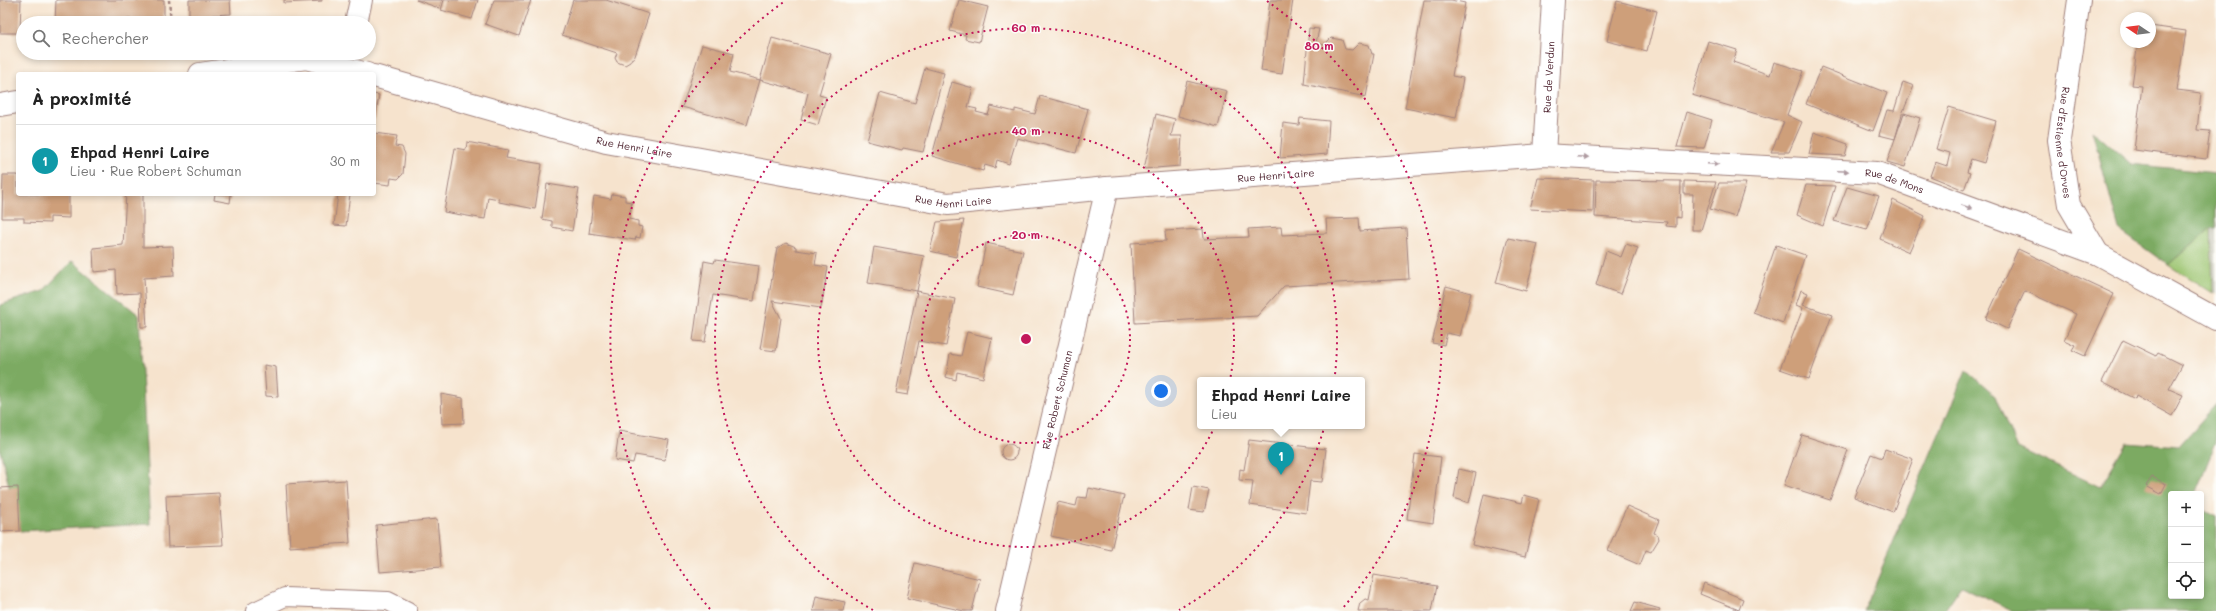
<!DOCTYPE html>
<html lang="fr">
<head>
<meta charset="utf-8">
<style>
	body { margin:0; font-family:Mali,sans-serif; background:#f2f2f2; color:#222 }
	.controls { position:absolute; right:12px; bottom:12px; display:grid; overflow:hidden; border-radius:4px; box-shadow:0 2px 6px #0003 }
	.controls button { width:36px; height:36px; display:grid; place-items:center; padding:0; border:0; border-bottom:1px solid #e0e0e0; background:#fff; color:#222; font:20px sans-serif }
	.compass { position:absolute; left:2120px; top:12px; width:36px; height:36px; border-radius:50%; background:#fff; box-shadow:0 2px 6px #0003; rotate:283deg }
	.you { position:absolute; left:1161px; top:391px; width:14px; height:14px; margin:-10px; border:3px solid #fff; border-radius:50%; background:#1a73e8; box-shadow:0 0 0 6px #1a73e833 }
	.badge { display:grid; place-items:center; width:26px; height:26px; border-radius:50%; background:#c8321e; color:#fff; font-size:13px; font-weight:700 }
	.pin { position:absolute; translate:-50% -33px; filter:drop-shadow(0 1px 2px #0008) }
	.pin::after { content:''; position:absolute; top:21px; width:14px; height:12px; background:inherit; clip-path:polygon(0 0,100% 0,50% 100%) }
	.popup { position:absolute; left:1197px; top:377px; width:168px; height:52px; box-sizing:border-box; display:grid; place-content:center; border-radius:4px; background:#fff; filter:drop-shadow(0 1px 3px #0005); font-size:13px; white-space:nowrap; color:#767676 }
	.popup b { font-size:15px; color:#222 }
	.popup::after { content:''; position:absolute; left:50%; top:100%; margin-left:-8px; border:8px solid transparent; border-top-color:#fff }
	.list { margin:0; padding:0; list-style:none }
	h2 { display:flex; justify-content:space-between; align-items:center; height:52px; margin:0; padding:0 16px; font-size:17px }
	h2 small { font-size:13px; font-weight:400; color:#767676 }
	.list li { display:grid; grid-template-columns:26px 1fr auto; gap:12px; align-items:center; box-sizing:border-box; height:72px; padding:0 16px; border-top:1px solid #e0e0e0 }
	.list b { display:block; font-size:15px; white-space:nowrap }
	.list p { margin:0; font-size:13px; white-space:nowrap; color:#767676 }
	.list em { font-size:13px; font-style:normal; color:#767676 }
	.icon { flex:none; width:22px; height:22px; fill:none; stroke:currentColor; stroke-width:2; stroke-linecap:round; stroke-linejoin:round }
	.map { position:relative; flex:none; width:2216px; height:611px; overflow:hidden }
	.search { position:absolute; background:#fff; box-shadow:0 2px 6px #0003; left:16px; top:16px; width:360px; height:44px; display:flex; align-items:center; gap:10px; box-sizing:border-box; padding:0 14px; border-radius:22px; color:#767676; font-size:15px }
	.panel { position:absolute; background:#fff; box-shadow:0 2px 6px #0003; left:16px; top:72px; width:360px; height:124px; border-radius:4px }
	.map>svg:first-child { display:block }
	.industrial { fill:#c6c5b8 }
	.green { fill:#9bc470; stroke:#72724e }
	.forest { fill:#7caa62; stroke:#636446 }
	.building { fill:#ce9f7a }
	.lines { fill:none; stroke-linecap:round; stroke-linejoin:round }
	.service-casing { stroke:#a0817c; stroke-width:20 }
	.minor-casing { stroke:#a0817c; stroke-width:24 }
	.path { stroke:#a0817c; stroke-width:2.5; stroke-dasharray:3 3; stroke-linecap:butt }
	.service { stroke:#fff; stroke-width:18 }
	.minor { stroke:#fff; stroke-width:22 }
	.oneway { fill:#ae9aa0 }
	.ring { fill:none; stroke:#c2185b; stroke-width:2; stroke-dasharray:2 4 }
	.labels { text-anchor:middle; stroke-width:3; stroke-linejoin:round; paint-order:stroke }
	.street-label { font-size:10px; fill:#4a1f2b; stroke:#fdfcf7 }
	.centre { fill:#c2185b; stroke:#fdfcf7; stroke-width:2 }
	.ring-label { font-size:12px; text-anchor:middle; font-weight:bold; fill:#c2185b; stroke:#fdfcf7; stroke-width:3; stroke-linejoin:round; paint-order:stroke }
</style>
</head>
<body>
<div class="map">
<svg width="2216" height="611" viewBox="0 0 2216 611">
	<rect width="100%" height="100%" fill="#fdfcf7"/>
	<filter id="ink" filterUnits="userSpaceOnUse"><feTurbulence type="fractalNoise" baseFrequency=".025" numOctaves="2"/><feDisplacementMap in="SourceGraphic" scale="8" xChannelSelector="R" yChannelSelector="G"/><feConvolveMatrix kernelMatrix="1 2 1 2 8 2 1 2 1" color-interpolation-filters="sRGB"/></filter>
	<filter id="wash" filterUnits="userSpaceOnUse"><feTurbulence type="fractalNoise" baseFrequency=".012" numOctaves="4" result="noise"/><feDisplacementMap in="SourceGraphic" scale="16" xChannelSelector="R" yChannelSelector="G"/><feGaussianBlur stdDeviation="0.9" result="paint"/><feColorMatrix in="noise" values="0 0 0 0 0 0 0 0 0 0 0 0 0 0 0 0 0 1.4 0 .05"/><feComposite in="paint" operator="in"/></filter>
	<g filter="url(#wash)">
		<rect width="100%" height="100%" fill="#f6e3cd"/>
		<path class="industrial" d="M2211,228h5v65h-3z"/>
		<path class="green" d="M2211,228l2,65 -45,-28z"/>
		<path class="forest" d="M2092,130l39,34 85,9v55h-5l-43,37 -49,-35z
			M72,261l67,54 11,209 -130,7 -20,-81v-145l43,-14z
			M1966,370l29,25 21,52 84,40 27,-45 52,4 37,-42v38l-21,52h-24v102h30v-88l15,8v95h-202l-53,-25 -17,25h-80z"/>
		<g id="blocks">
			<path class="building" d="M0,0h21l-1,33h-20z
				M56,0h108v19h-49v4h-60z
				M189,0h41l1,14 -19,1v7h-23z
				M284,0h38v1l-38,2z
				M416,0h26l-3,8z
				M444,0h34l-6,19 -31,-9z
				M494,0h37l-12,36 -34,-12z
				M573,0h33l43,14 -15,45 -2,-1 -2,4 -5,3 -8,-3 -2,-4 2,-5 -55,-18z
				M959,0l29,7 -9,35 -14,-3 1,-4 -16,-4z
				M1270,0h23l-11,74 -21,-3z
				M1424,0h27l14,3 -13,73 11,2 -7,40 -51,-10z
				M1617,1l40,10 -10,40 -40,-10z
				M2150,26l36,5 -9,59 24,3 -4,37 13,1 -4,28 -72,-9 8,-64 -10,-1 6,-43h12z
				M1309,28l10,1 -3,14 8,2 7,-7 11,2 3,9 7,1 7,-7 10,2 3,9h2l-8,43 -62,-13z
				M772,38l59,16 -12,41 7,2 -8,28 -17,-5 7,-27 -48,-13z
				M1708,41l29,9 -4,12 37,13 4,-13 29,9 -16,44 15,7 -13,30h-18l13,-30 -92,-27z
				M702,45l32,8 -4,19 30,8 -13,45 -65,-18z
				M1821,67l66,26 -14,38 -67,-27z
				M925,68l19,5 -21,79 -20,-4 -1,2 -35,-9 13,-48 35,10z
				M1187,81l40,10 -9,36 -40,-11z
				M952,82l21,6 -5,19 9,2 -1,3 12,3 3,-9 24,6v-3l20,5 5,-18 48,13 -12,44 -59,-15 -8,26 -12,-4 -2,8 -10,-3 -2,6 -51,-15z
				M1903,82l11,4 -12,28 -7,25 -16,-4 8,-25 7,1z
				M374,94l5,1 -4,24h-1z
				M1949,107l47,14 -12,42 -13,-4 -4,13 3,1 -6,17 -34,-14 5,-14 12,4 3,-13 -14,-4z
				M1687,112l25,8 -8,28 -27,-1z
				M1904,113l16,5 -15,49 -18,-5z
				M1156,114l19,5 -4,17h11l-2,30 -36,3z
				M1300,118l29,3 -2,33 -47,4 3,-35 16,2z
				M1814,132l34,12 -3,12 -36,-2z
				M374,133l23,3 -2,10 7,1 3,7 -2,20 -5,5 -7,-1 -1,7 -16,-2z
				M467,142l41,8 -2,8 36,6 -7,45 -36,-7v-3l-11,-2 -3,22 -41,-7 11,-64 11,2z
				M3,175h15v19l51,1v23l-19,-1v6l-26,-1v-4h-22z
				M1538,178l56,2 -1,32 -63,-3z
				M1596,180l85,1 -1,37 -4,-1v10l-10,-1 1,-4 -72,-5z
				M1684,181l32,1 -15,48h-9l1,-36h-9z
				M1719,183h27l-11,34 -25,-8z
				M547,184l32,5 -7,42 -20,-4v-6l-10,-2z
				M1806,185l29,1 -12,40 -26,-11z
				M1847,187l32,9 -12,34 -33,-9z
				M126,194h17v53l30,-1 1,30 -30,2 3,49h-6l-1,-34 -23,1 -1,-24 -22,2 -1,-24 30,-3z
				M215,194h16l-1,9 -16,-3z
				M338,194h12l-4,32 -12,-1z
				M612,194l13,2v5l7,1 -3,17 9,2v5l4,1 -2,11 -4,-1 -1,3 -46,-7 5,-37 17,3z
				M1893,200l32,16 -16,36 -29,-13z
				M1359,218l1,13 46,-3 3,51 -125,7 -27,30 -122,7 -4,-80 35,-2 -1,-10 38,-2 1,10 45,-2 -1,-8 33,-2 1,8 45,-2 -1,-14z
				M964,220l-8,37 -26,-6 7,-29z
				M1508,238l30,6 -12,47 -30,-8z
				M786,243l10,4v3l21,3 -2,12 13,2 -7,41 -49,-7 9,17 -5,33 -16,-2 17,-101z
				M986,243l37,8 -10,44 -36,-8z
				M1626,244l12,4 -17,46 -25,-9 10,-34 15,6z
				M1776,245l29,10 -22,68 -30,-11z
				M874,247l50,9 -7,35 -49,-8z
				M2018,249l96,45 -29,62 -13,-6 3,-5 -11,-5 12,-26 -51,-23 -18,38 -21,-10z
				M715,260l44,6 -5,35 -41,-6 -8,47 -12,-1 11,-80 10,2z
				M1446,286l25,7 -11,43 -13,-3 -3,12 -12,-2z
				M1801,290l7,3 -5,12 29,10 -23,64 -29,-10 23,-61 -7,-3z
				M917,291l38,8 -9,47 -27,-5 -11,54 -12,-2z
				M967,332l25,6 -9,40 -26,-6 -1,8 -10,-3 4,-23 11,2z
				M2123,340l33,16 2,-3 24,12 -13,24 14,6 -11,21 -36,-20 -1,3 -33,-17z
				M264,365l12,2 2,30 -12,-1z
				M441,394l22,4 1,25 -22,1z
				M619,431l50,9 -4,20 -30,-5 -2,8 -18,-3z
				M1802,435l46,15 -18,50 -46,-15z
				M1249,440l77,9 -4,33 -12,-1 -4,32 -56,-8 3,-24 -14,-1 1,-11 4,1z
				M1001 452a8 8 0 1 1 16 0a8 8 0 1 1-16 0Z
				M1885,449l28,10 -20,53 -39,-15 17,-43 11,4z
				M1415,454l26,3 -8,66 -26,-4z
				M1459,469l17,4 -7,30 -15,-5z
				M2152,477l14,7 -5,10 -15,-8z
				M346,480l4,63 -60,4 -4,-63z
				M18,487l2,44 -20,1v-44z
				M1193,487l16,3 -5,22 -15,-2z
				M1089,488l35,8 -13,54 -60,-14 7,-34 18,4 2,-9 9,1z
				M219,493l4,52 -55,2 -2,-51z
				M1484,494l38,9 2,-8 15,4 -14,58 -53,-12z
				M1627,506l32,14 -5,13 4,2 1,4 -8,13 -5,-2 -6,15 -33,-14z
				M437,519l4,48 -61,5 -4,-47z
				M915,563l65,16 -8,32h-8l-57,-13z
				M1374,575l63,11 -5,25h-74l2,-8 5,-4 4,1z
				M1704,583l39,16 -4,11 -39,-16z
				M816,596l29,6 -2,9h-30z
				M1635,602l25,7 -1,2h-28z"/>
		</g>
	</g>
	<g filter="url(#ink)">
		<use href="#blocks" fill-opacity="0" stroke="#a0817c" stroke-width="1"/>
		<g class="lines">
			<g class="service-casing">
				<path id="service" d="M255,611l30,-14 103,4 20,10"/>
			</g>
			<g class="minor-casing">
				<g id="minor">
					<path id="s1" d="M2079,0l-20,140 10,65 29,49"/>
					<path d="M356,23l5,-23"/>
					<path d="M200,74l106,-16 61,16"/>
					<path id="s2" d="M374,76l232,66 342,62 159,-16 437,-33 333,18 221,81 118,65"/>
					<path d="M0,105l18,-3"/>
					<path id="s3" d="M1544,155l9,-155"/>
					<path id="s4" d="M1007,611l100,-423"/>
				</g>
			</g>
			<path class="path" d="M169,0l2,23"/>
			<use href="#service" class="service"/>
			<use href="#minor" class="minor"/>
		</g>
		<defs><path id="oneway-solid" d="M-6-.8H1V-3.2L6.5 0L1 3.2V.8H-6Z"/></defs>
		<g class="oneway">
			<use href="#oneway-solid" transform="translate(1583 157) rotate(3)"/>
			<use href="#oneway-solid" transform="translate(1713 164) rotate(3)"/>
			<use href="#oneway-solid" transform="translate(1843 171) rotate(3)"/>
			<use href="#oneway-solid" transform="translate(1967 207) rotate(20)"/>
		</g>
	</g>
	<g class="ring">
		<circle cx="1026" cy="339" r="104"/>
		<circle cx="1026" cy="339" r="208"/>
		<path d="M873 610A311 311 0 1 1 1179 610"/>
		<path d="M710 609A415 415 0 0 1 785 1M1267 1A415 415 0 0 1 1342 609"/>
	</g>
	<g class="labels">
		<g class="street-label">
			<text dy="4" stroke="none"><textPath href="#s3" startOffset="78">Rue de Verdun</textPath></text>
			<text dy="4" stroke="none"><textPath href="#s1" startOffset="144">Rue d'Estienne d'Orves</textPath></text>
			<text dy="4" stroke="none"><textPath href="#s2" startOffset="270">Rue Henri Laire</textPath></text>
			<text dy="4" stroke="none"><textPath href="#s2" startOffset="918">Rue Henri Laire</textPath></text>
			<text dy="4" stroke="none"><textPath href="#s2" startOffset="1539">Rue de Mons</textPath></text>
			<text dy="4" stroke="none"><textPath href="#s2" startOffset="594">Rue Henri Laire</textPath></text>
			<text dy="4" stroke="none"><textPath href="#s4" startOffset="217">Rue Robert Schuman</textPath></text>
		</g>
	</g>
	<circle cx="1026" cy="339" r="6" class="centre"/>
	<g class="ring-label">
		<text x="1026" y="32">60 m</text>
		<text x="1319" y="50">80 m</text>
		<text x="1026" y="135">40 m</text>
		<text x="1026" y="239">20 m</text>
	</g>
</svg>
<div class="controls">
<button>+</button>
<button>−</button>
<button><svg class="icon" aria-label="locate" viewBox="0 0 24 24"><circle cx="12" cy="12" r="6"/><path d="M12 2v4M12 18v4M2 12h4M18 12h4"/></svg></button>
</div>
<svg class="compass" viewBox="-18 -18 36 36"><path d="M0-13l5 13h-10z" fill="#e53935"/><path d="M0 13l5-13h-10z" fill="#767676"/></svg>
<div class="you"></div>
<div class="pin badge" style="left:1281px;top:475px;background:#0f9aa8">1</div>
<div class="popup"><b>Ehpad Henri Laire</b>Lieu</div>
<div class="search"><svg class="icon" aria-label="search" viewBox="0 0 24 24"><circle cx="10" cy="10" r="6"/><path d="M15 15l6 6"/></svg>Rechercher</div>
<section class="panel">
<h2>À proximité<small></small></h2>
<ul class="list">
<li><span class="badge" style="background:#0f9aa8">1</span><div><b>Ehpad Henri Laire</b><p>Lieu · Rue Robert Schuman</p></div><em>30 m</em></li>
</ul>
</section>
</div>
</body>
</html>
